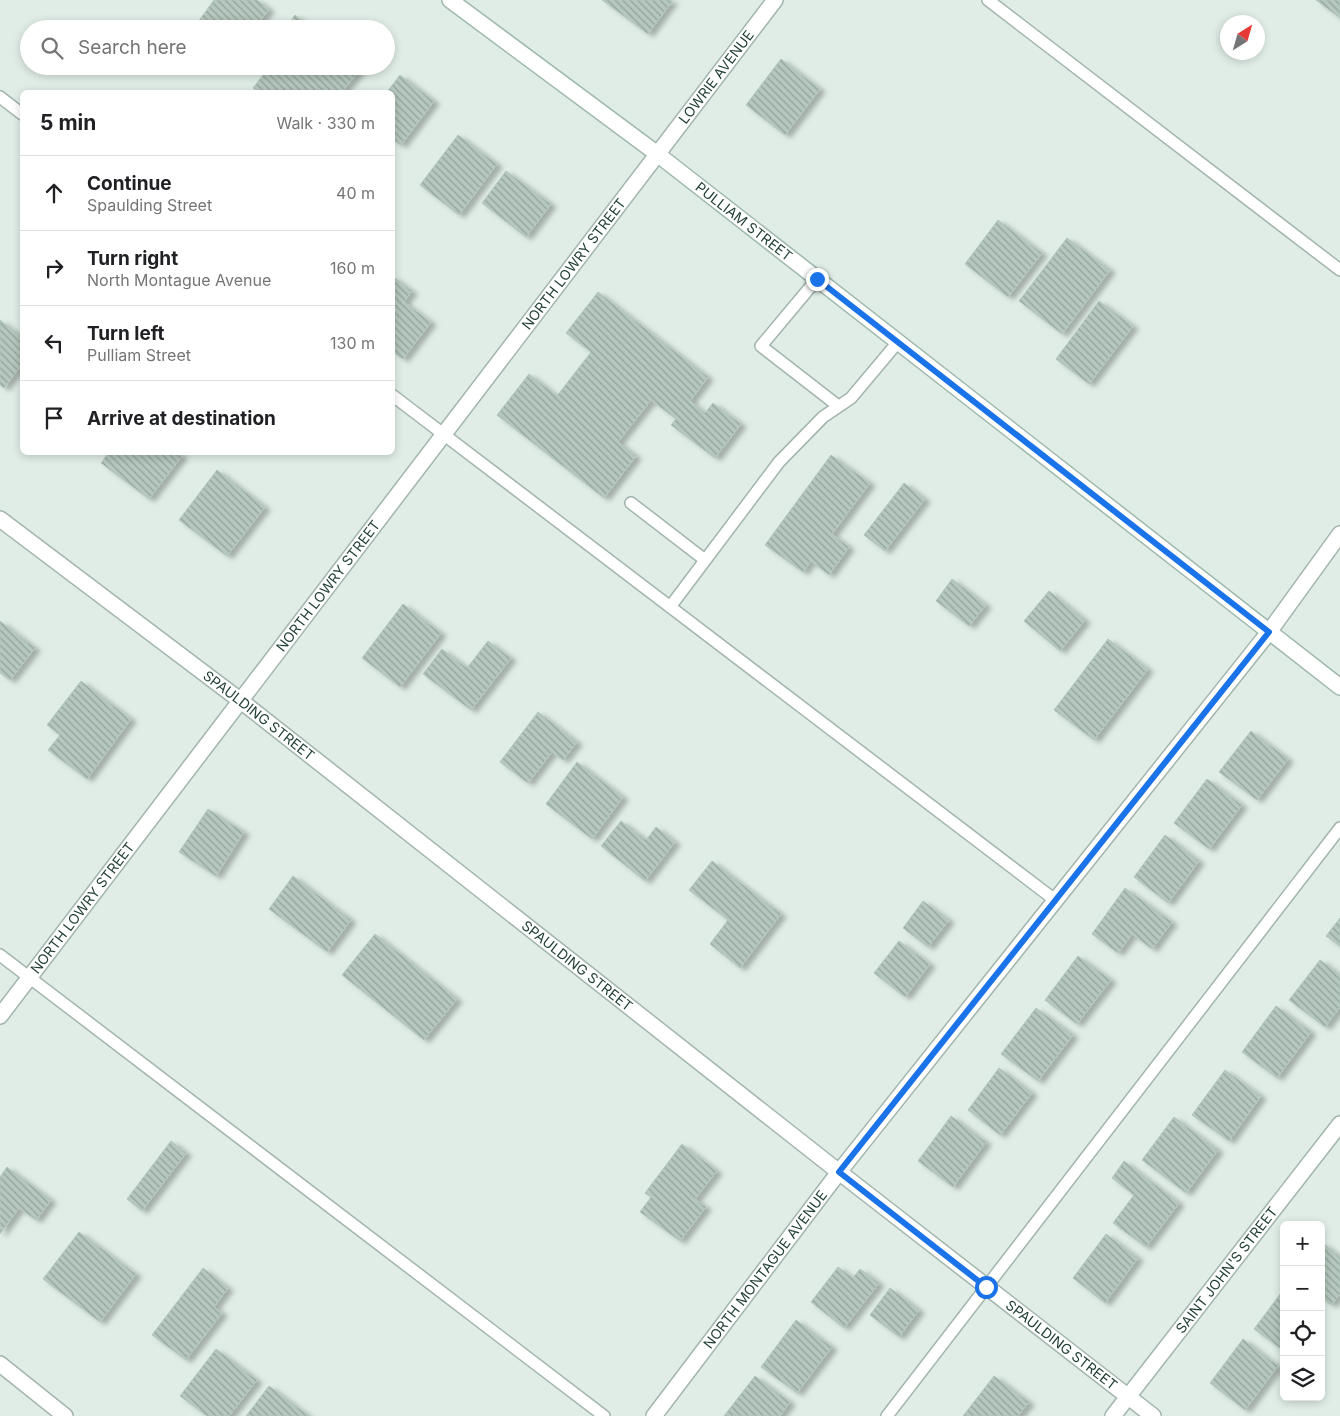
<!DOCTYPE html>
<html lang="en">
<head>
<meta charset="utf-8">
<style>
	body { margin:0; font-family:Inter,sans-serif; background:#f6f6f6; color:#202124 }
	.controls { position:absolute; right:15px; bottom:15px; display:grid; overflow:hidden; border-radius:8px; box-shadow:0 2px 8px #0003 }
	.controls button { width:45px; height:45px; display:grid; place-items:center; padding:0; border:0; border-bottom:1px solid #e0e0e0; background:#fff; color:#202124; font:25px sans-serif }
	.compass { position:absolute; left:1220px; top:15px; width:45px; height:45px; border-radius:50%; background:#fff; box-shadow:0 2px 8px #0003; rotate:37deg }
	.stop { position:absolute; width:15px; height:15px; margin:-11px; border:4px solid #1a73e8; border-radius:50%; background:#fff }
	.stop.end { background:#1a73e8; border-color:#fff; box-shadow:0 1px 5px #0008 }
	.list { margin:0; padding:0; list-style:none }
	h2 { display:flex; justify-content:space-between; align-items:center; height:65px; margin:0; padding:0 20px; font-size:21px }
	h2 small { font-size:16px; font-weight:400; color:#757577 }
	.list li { display:grid; grid-template-columns:32px 1fr auto; gap:15px; align-items:center; box-sizing:border-box; height:75px; padding:0 20px; border-top:1px solid #e0e0e0 }
	.list b { display:block; font-size:19px; white-space:nowrap }
	.list p { margin:0; font-size:16px; white-space:nowrap; color:#757577 }
	.list em { font-size:16px; font-style:normal; color:#757577 }
	.icon { flex:none; width:28px; height:28px; fill:none; stroke:currentColor; stroke-width:2; stroke-linecap:round; stroke-linejoin:round }
	.map { position:relative; flex:none; width:1340px; height:1416px; overflow:hidden }
	.search { position:absolute; background:#fff; box-shadow:0 2px 8px #0003; left:20px; top:20px; width:375px; height:55px; display:flex; align-items:center; gap:12px; box-sizing:border-box; padding:0 18px; border-radius:28px; color:#757577; font-size:19px }
	.panel { position:absolute; background:#fff; box-shadow:0 2px 8px #0003; left:20px; top:90px; width:375px; height:365px; border-radius:8px }
	.map>svg:first-child { display:block }
	.building { fill:url(#building-back-hatch); stroke:#b2c7bc; filter:url(#shadow) }
	.lines { fill:none; stroke-linecap:round; stroke-linejoin:round }
	.service-casing { stroke:#a2b5ac; stroke-width:14 }
	.minor-casing { stroke:#a2b5ac; stroke-width:18 }
	.secondary-casing { stroke:#9eb9ac; stroke-width:18 }
	.service { stroke:#fff; stroke-width:11 }
	.minor { stroke:#fff; stroke-width:15 }
	.secondary { stroke:#fff; stroke-width:15 }
	.route { stroke:#1a73e8; stroke-width:6 }
	.labels { text-anchor:middle; stroke-width:4.5; stroke-linejoin:round; paint-order:stroke }
	.street-label { font-size:14px; fill:#1f3e32; stroke:#f1f9f4 }
</style>
</head>
<body>
<div class="map">
<svg width="1340" height="1416" viewBox="0 0 1340 1416">
	<defs>
		<pattern id="building-back-hatch" width="6" height="6" patternUnits="userSpaceOnUse" patternTransform="scale(1.25)"><rect width="6" height="6" fill="#b5c7be"/><path d="M-1 5l2 2M0 0l6 6M5-1l2 2" fill="none" stroke="#93a39b"/></pattern>
		<filter id="shadow"><feDropShadow dx="5.5" dy="3" stdDeviation="2.5" flood-color="#0004"/></filter>
	</defs>
	<rect width="100%" height="100%" fill="#e0ede6"/>
	<path class="building" d="M214,0h43l12,9 -15,20h-61z
		M602,0h71l-25,34z
		M1316,0h24v18z
		M295,15l17,14h-27z
		M781,59l39,30 -35,46 -39,-30z
		M270,66h91l1,1 -20,25h-84l-5,-4z
		M400,75l34,26 -33,44 -9,-6v-47h-5z
		M458,135l39,29 -38,51 -39,-30z
		M506,171l45,33 -25,33 -44,-34z
		M998,220l44,33 -34,44 -43,-33z
		M1067,238l43,32 -48,64 -43,-33z
		M392,276l20,15 -8,11 27,20 -28,37 -11,-8z
		M598,292l110,85 -18,24 15,12 8,-10 28,21 -26,34 -44,-33 5,-6 -25,-19 -33,42 18,14 -32,42 -107,-83 32,-41 28,22 34,-44 -25,-19z
		M1099,301l34,25 -44,58 -33,-25z
		M0,320l22,17v27l-18,24 -4,-3z
		M109,452h68l5,4 -33,43 -48,-36z
		M831,455l39,28 -38,51 17,13 -20,28 -18,-14 -8,11 -38,-27z
		M217,470l48,37 -38,49 -48,-36z
		M904,483l21,16 -40,52 -21,-16z
		M952,579l34,26 -17,21 -33,-25z
		M1049,591l36,29 -25,31 -36,-30z
		M403,604l38,29 -41,54 -38,-29z
		M0,621l35,27 -25,32 -10,-7z
		M1108,639l40,30 -54,71 -40,-30z
		M488,641l23,17 -40,52 -48,-36 19,-25 25,19z
		M81,681l50,38 -44,60 -39,-29 12,-15 -13,-10z
		M538,712l39,30 -14,18 -11,-8 -24,31 -28,-21z
		M1251,731l37,28 -31,41 -38,-28z
		M577,762l46,35 -31,42 -46,-35z
		M1207,779l35,26 -33,44 -35,-26z
		M208,809l36,23 -28,44 -37,-24z
		M621,821l25,19 10,-13 19,15 -30,39 -44,-35z
		M1165,835l34,26 -31,42 -34,-26z
		M712,861l69,53 -41,54 -30,-24 18,-24 -39,-30z
		M293,876l58,44 -24,32 -58,-43z
		M1125,888l47,34 -20,27 -20,-15 -14,19 -26,-19z
		M923,901l26,19 -21,27 -25,-19z
		M1340,918v28l-14,-10z
		M375,934l82,65 -33,41 -82,-65z
		M899,941l31,23 -25,33 -31,-24z
		M1078,956l33,24 -34,44 -32,-24z
		M1320,960l20,15v32l-15,20 -36,-27z
		M1276,1006l35,26 -34,46 -35,-26z
		M1036,1008l37,27 -35,46 -37,-27z
		M999,1068l33,25 -32,42 -32,-25z
		M1225,1070l36,26 -32,45 -37,-26z
		M951,1116l35,26 -33,45 -35,-26z
		M1174,1117l44,33 -32,43 -44,-33z
		M171,1141l15,12 -44,58 -15,-12z
		M682,1144l35,27 -22,28 11,8 -26,34 -40,-29 11,-15 -6,-4z
		M1124,1161l55,42 -33,44 -33,-24 21,-28 -22,-17z
		M7,1167l44,33 -15,20 -17,-12 -19,26v-57z
		M79,1232l57,42 -36,48 -57,-43z
		M1106,1234l32,24 -33,45 -32,-25z
		M1323,1243l17,14v37l-9,11 -10,-8z
		M838,1267l15,11 7,-9 19,14 -35,45 -33,-26z
		M203,1268l25,20 -14,19 8,6 -36,47 -34,-25z
		M890,1288l29,22 -20,27 -29,-22z
		M1284,1289v62l-30,-22z
		M796,1320l36,27 -35,46 -36,-26z
		M1243,1339l35,27 -33,44 -35,-27z
		M216,1349l41,31 -28,36h-22l-27,-20z
		M755,1376l35,26 -10,14h-56z
		M994,1376l35,26 -11,14h-55z
		M269,1386l40,30h-63z"/>
	<g class="lines">
		<g class="service-casing">
			<path id="service" d="M988,0l352,270
				M0,97l22,17
				M817,279l-56,67 76,59
				M392,395l663,505
				M631,503l74,57
				M670,607l109,-145 44,-45 28,-19 47,-56
				M0,955l604,461
				M887,1416l453,-588"/>
		</g>
		<g class="minor-casing">
			<g id="minor">
				<path id="s1" d="M0,519l241,182 598,471 314,244"/>
				<path id="s2" d="M0,1016l775,-1016"/>
				<path d="M0,1364l65,52"/>
				<path id="s3" d="M654,1416l185,-244 430,-540 71,-98"/>
				<path id="s4" d="M1113,1416l227,-292"/>
			</g>
		</g>
		<g class="secondary-casing">
			<g id="secondary">
				<path id="s5" d="M450,0l206,153 684,534"/>
			</g>
		</g>
		<use href="#service" class="service"/>
		<use href="#minor" class="minor"/>
		<use href="#secondary" class="secondary"/>
	</g>
	<g class="lines">
		<path class="route" d="M817,279l452,353 -430,540 147,115"/>
	</g>
	<g class="labels">
		<g class="street-label">
			<text dy="5" stroke="none"><textPath href="#s2" startOffset="1181">LOWRIE AVENUE</textPath></text>
			<text dy="5" stroke="none"><textPath href="#s5" startOffset="368">PULLIAM STREET</textPath></text>
			<text dy="5" stroke="none"><textPath href="#s2" startOffset="946">NORTH LOWRY STREET</textPath></text>
			<text dy="5" stroke="none"><textPath href="#s2" startOffset="541">NORTH LOWRY STREET</textPath></text>
			<text dy="5" stroke="none"><textPath href="#s1" startOffset="325">SPAULDING STREET</textPath></text>
			<text dy="5" stroke="none"><textPath href="#s2" startOffset="136">NORTH LOWRY STREET</textPath></text>
			<text dy="5" stroke="none"><textPath href="#s1" startOffset="730">SPAULDING STREET</textPath></text>
			<text dy="5" stroke="none"><textPath href="#s3" startOffset="184">NORTH MONTAGUE AVENUE</textPath></text>
			<text dy="5" stroke="none"><textPath href="#s4" startOffset="185">SAINT JOHN'S STREET</textPath></text>
			<text dy="5" stroke="none"><textPath href="#s1" startOffset="1345">SPAULDING STREET</textPath></text>
		</g>
	</g>
</svg>
<div class="controls">
<button>+</button>
<button>−</button>
<button><svg class="icon" aria-label="locate" viewBox="0 0 24 24"><circle cx="12" cy="12" r="6"/><path d="M12 2v4M12 18v4M2 12h4M18 12h4"/></svg></button>
<button><svg class="icon" aria-label="layers" viewBox="0 0 24 24"><path d="M12 4l9 5-9 5-9-5zM3 14l9 5 9-5"/></svg></button>
</div>
<svg class="compass" viewBox="-18 -18 36 36"><path d="M0-13l5 13h-10z" fill="#e53935"/><path d="M0 13l5-13h-10z" fill="#757577"/></svg>
<div class="stop" style="left:986px;top:1287px"></div>
<div class="stop end" style="left:817px;top:279px"></div>
<div class="search"><svg class="icon" aria-label="search" viewBox="0 0 24 24"><circle cx="10" cy="10" r="6"/><path d="M15 15l6 6"/></svg>Search here</div>
<section class="panel">
<h2>5 min<small>Walk · 330 m</small></h2>
<ul class="list">
<li><svg class="icon" aria-label="ahead" viewBox="0 0 24 24"><path d="M12 20V5M6 11l6-6 6 6"/></svg><div><b>Continue</b><p>Spaulding Street</p></div><em>40 m</em></li>
<li><svg class="icon" aria-label="right" viewBox="0 0 24 24"><path d="M7 20v-9h11M14 6l5 5-5 5"/></svg><div><b>Turn right</b><p>North Montague Avenue</p></div><em>160 m</em></li>
<li><svg class="icon" aria-label="left" viewBox="0 0 24 24"><path d="M17 20v-9H6M10 6l-5 5 5 5"/></svg><div><b>Turn left</b><p>Pulliam Street</p></div><em>130 m</em></li>
<li><svg class="icon" aria-label="arrive" viewBox="0 0 24 24"><path d="M6 21V4h12l-3 4 3 4H6"/></svg><div><b>Arrive at destination</b></div></li>
</ul>
</section>
</div>
</body>
</html>
